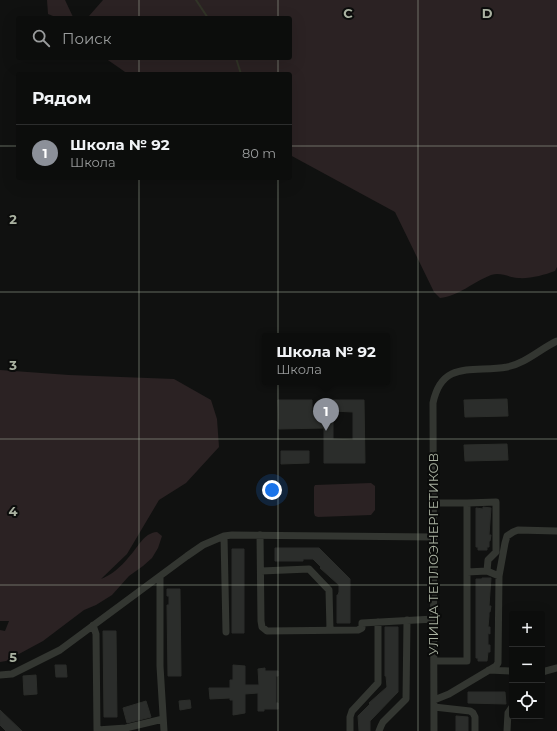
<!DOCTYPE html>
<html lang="ru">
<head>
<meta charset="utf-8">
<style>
	body { margin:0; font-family:Montserrat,sans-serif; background:#151615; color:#f1f3f6 }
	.controls { position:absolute; right:12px; bottom:12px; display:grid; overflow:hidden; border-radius:4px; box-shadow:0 4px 16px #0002 }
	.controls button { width:36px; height:36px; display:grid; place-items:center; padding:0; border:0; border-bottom:1px solid #2c2d2d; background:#0c0d0c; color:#f1f3f6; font:20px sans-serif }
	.you { position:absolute; left:272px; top:490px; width:14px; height:14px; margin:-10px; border:3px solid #fff; border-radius:50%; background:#1a73e8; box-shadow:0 0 0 6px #1a73e833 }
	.badge { display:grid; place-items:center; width:26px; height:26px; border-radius:50%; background:#8c9099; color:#fff; font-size:13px; font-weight:700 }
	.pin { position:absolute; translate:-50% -33px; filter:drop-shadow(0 1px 2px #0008) }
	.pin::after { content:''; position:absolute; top:21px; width:14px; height:12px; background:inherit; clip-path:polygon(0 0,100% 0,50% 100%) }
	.popup { position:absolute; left:262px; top:333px; width:128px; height:52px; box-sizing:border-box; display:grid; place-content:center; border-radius:4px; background:#0c0d0c; filter:drop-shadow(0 1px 3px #0005); font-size:13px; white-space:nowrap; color:#9a9c9d }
	.popup b { font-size:15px; color:#f1f3f6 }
	.popup::after { content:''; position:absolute; left:50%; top:100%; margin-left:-8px; border:8px solid transparent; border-top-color:#0c0d0c }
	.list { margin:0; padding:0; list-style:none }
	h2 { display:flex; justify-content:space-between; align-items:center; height:52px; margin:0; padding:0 16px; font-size:17px }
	h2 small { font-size:13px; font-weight:400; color:#9a9c9d }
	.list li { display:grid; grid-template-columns:26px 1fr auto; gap:12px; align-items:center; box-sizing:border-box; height:56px; padding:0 16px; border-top:1px solid #2c2d2d }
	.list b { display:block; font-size:15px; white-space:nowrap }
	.list p { margin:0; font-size:13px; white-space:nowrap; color:#9a9c9d }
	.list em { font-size:13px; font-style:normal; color:#9a9c9d }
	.icon { flex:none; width:22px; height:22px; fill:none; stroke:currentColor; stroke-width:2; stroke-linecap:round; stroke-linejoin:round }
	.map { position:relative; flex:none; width:557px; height:731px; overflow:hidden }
	.search { position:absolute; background:#0c0d0c; box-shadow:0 4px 16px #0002; left:16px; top:16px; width:276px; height:44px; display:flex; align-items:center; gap:10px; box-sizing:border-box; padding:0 14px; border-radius:4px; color:#9a9c9d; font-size:15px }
	.panel { position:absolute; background:#0c0d0c; box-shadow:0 4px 16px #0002; left:16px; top:72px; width:276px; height:108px; border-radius:4px }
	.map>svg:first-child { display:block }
	.green { fill:#2b2223 }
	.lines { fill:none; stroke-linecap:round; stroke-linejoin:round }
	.stream { stroke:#313427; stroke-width:2 }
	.building { fill:#2b2d2b; stroke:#2b2d2a; fill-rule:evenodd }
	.minor { stroke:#333631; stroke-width:7 }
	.grid { fill:none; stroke:#aab2a1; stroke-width:1; stroke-opacity:0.55 }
	.labels { text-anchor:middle; stroke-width:4; stroke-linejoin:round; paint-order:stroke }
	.street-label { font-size:13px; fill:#aab2a1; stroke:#0b0c0b }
	.grid-label { font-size:13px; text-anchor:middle; font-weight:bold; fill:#aab2a1; stroke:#0b0c0b; stroke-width:4; stroke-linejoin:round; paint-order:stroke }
</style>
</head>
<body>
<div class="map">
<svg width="557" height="731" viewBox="0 0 557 731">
	<rect width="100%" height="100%" fill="#101110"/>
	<path class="green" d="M47,0h18l8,17 3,1h-18l-10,-4z
		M103,0h454v267l-2,4c-11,4 -25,8 -37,7 -10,-1 -17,-6 -27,-3 -18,7 -32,21 -51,23l-6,-6 -39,-80 -105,-57v-81h-162l-23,-16h185v-40h-204l3,-2z
		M0,370l69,5 105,4 37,21 6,19 2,28 -33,36 -27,17 -32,54 -26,25c9,-3 21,-13 27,-21 10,-10 15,-25 29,-26l5,4 -4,12 -6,10 -9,8 -14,10 -17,19 -16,10 -12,5 -41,31 -37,20 -6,1v-32l5,1 4,-10h-9z
		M371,483l4,3v24l-4,5 -53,2 -3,-1 -1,-3v-26l1,-2z"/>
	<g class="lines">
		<path class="stream" d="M196,0l12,18
			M236,58l5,16"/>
	</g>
	<path class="building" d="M507,399l1,17 -43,1 -1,-17z
		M278,400h34v11l12,-1v-10h40l1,63h-41v-35l-45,1zM333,411l20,1v28l-20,-1z
		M507,444l1,16 -43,1 -1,-16z
		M281,451h28v12l-28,1z
		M483,507l8,1 -2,27h2l-1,6h-1v6h-2v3h-9v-3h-2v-39l7,1z
		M275,548h44l31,31v44h-13v-28h1l1,-3v-7l-19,-17 1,-1 -8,-8h-10v2h-28z
		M232,549h12v84h-12z
		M482,578h9l-2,28h2l-1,6h-1v4l-1,11h2v7l-2,-1v12h2v7h-2l-1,9h-9v-3h-2v-79h6z
		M167,589h13l1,87h-13l-1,-71h2v-9h-2z
		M385,627h13v65l-28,29v10h-11l-1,-15 12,-12 -1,-1 18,-16 -1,-11h-1z
		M103,631h13l1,86h-13z
		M55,665h11l1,12h-11z
		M233,665l12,1v19h14l-1,-16 7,-1v3h13v5h-2v27h2v6h-14v2h-6v-18l-13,1v19l-12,2v-15h-3v-2l-20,1 -1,-11h21v-8h3z
		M36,675l1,19 -13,1 -1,-19z
		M468,692h37l1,12 -38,-1z
		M190,700l1,8 -11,2 -1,-9z
		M146,701l5,16 -24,6 -4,-15z
		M0,710l22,21h-16l-6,-6z
		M456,716l12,1v14h-12z"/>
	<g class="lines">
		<path class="minor" d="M433,503h34v158h-33
			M467,503l29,-1v50l-8,8 -1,11
			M260,535l1,86 1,6 5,4 91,-1 4,-2v-5l72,-4
			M224,536l2,96
			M261,571l48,-2 20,21 1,40
			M467,572l20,-1 12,5
			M160,577v89l4,65
			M93,625l3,9 1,96 29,-2 37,-9
			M489,670l23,1
			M542,672l15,-4
			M0,675l12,-1 48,-24 127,-94 16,-11 21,-9 8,-1 201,2
			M434,700l15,-6 47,-28 2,-3 1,-87 6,-33 2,-7 6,-4 5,-2 39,1
			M434,707l36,4 3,2 2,4v14
			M350,731v-14l2,-6 26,-28v-61
			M379,731l2,-5 2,-4 23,-23 1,-79
			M434,731l-1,-328c9,-44 42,-30 74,-36 19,-4 33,-18 50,-26
			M507,731l1,-18 4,-6"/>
	</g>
	<path class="grid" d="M139,0v18M278,0v18M418,0v731M139,58v16M278,58v16M0,146h18M290,146h267M139,178v553M278,178v553M0,292h557M0,439h557M0,585h557"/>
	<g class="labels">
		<g class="street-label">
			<text transform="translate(433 554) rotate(-90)" y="5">УЛИЦА ТЕПЛОЭНЕРГЕТИКОВ</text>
		</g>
	</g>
	<g class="grid-label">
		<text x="348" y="18">C</text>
		<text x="487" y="18">D</text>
		<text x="13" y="224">2</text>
		<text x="13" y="370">3</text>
		<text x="13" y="516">4</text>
		<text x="13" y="662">5</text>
	</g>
</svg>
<div class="controls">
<button>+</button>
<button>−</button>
<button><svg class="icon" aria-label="locate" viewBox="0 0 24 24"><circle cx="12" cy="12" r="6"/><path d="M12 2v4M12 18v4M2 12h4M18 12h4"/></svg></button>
</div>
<div class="you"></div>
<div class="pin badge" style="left:326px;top:431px">1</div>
<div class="popup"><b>Школа № 92</b>Школа</div>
<div class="search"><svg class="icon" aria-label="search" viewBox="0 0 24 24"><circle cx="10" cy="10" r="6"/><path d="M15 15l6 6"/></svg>Поиск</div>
<section class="panel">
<h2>Рядом<small></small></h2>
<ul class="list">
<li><span class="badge">1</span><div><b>Школа № 92</b><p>Школа</p></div><em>80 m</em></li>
</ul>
</section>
</div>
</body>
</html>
